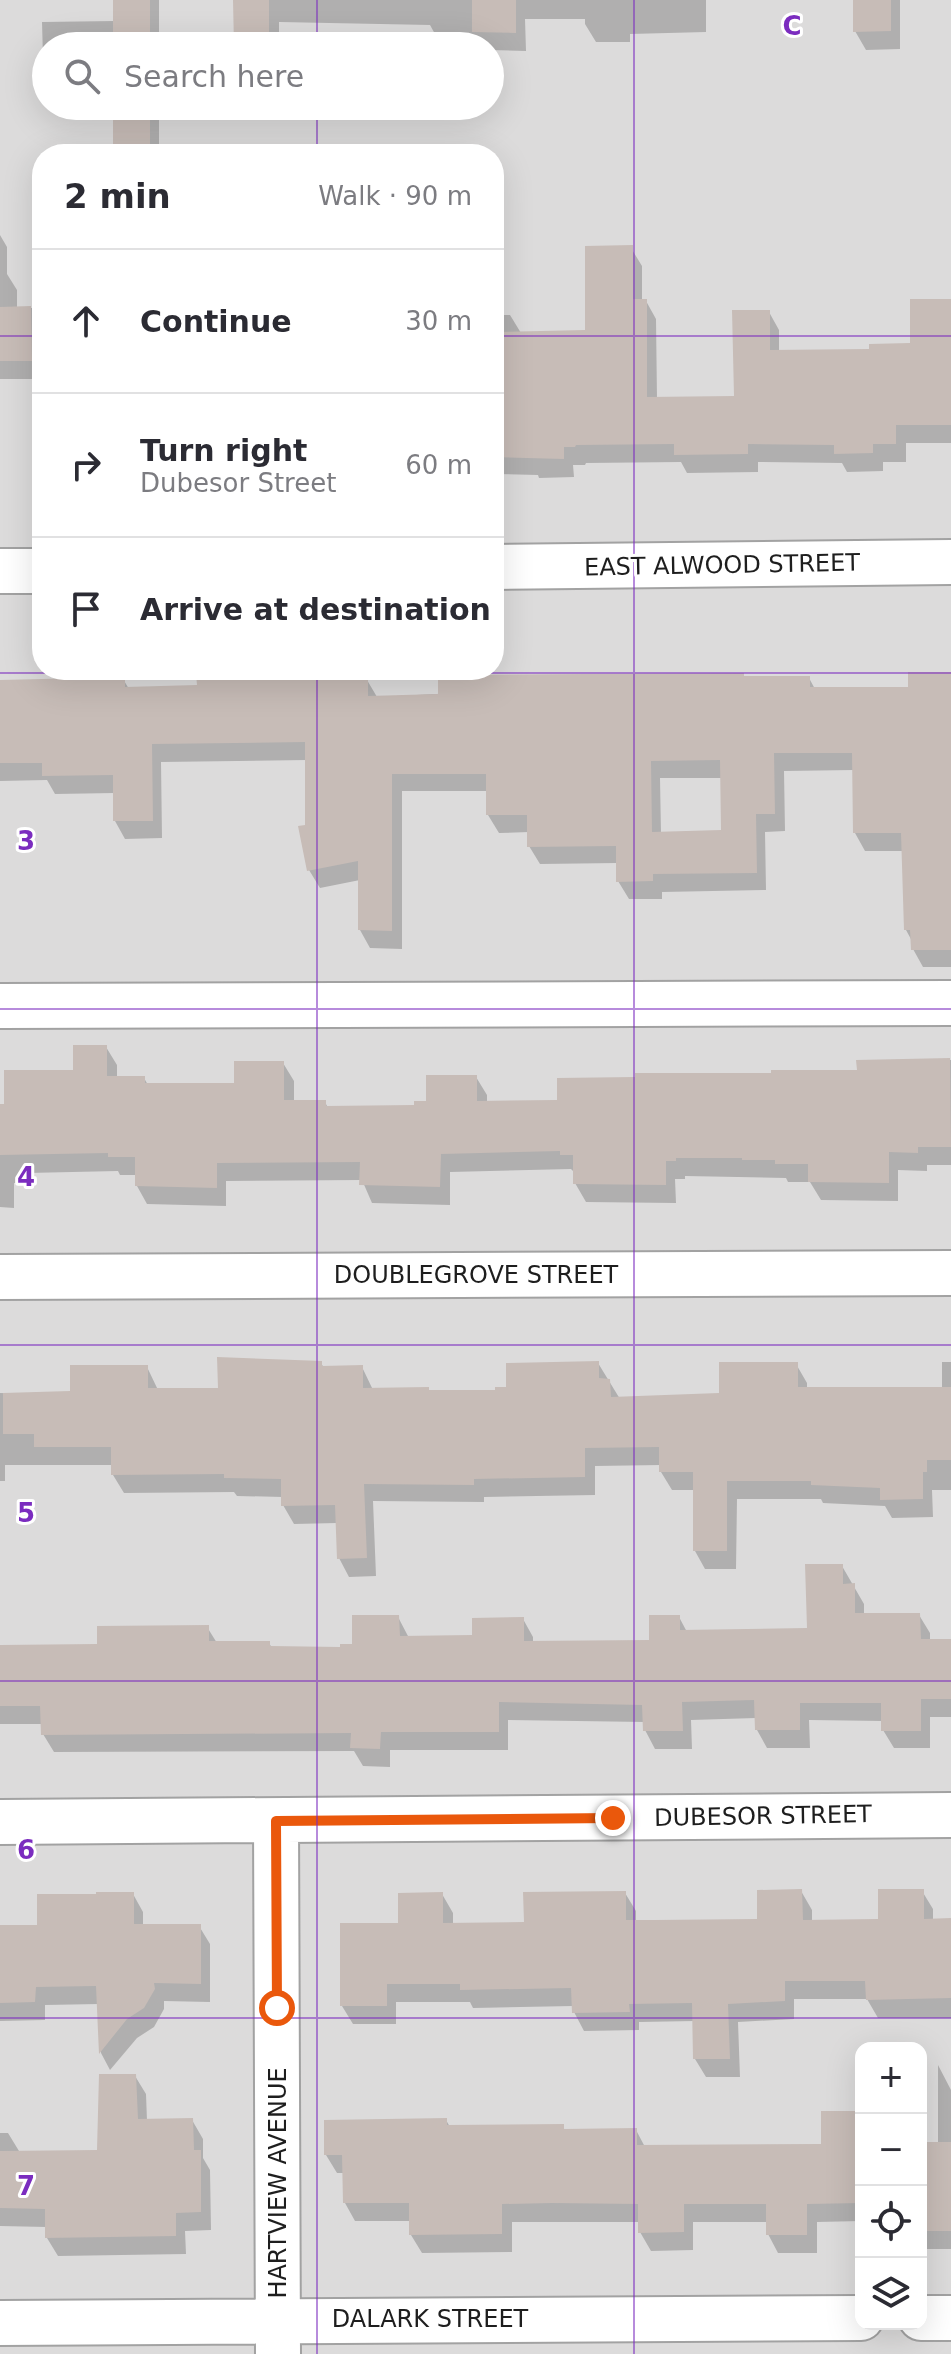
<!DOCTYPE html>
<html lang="en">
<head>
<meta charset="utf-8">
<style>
	body { margin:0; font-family:"DejaVu Sans",sans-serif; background:#f7f7f7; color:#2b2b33 }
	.controls { position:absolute; right:24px; bottom:24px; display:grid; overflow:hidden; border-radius:16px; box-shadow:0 8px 32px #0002 }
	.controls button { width:72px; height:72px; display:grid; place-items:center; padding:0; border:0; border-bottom:2px solid #e1e1e2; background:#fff; color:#2b2b33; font:40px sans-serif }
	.stop { position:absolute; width:24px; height:24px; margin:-18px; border:6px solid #ea580c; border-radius:50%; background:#fff }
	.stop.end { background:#ea580c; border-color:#fff; box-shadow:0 2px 8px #0008 }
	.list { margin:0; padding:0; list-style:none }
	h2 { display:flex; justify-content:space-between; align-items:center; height:104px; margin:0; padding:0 32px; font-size:34px }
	h2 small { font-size:26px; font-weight:400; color:#7c7c81 }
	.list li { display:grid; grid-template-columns:52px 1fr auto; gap:24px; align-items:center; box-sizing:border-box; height:144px; padding:0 32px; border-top:2px solid #e1e1e2 }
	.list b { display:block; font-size:30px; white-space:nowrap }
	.list p { margin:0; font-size:26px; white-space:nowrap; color:#7c7c81 }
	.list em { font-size:26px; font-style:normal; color:#7c7c81 }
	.icon { flex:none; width:44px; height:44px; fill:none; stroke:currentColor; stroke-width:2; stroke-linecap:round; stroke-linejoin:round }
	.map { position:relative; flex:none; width:951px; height:2354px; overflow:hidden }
	.search { position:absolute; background:#fff; box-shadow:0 8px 32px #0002; left:32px; top:32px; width:472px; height:88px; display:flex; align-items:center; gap:20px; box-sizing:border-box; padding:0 28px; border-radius:44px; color:#7c7c81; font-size:30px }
	.panel { position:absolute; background:#fff; box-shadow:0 8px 32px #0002; left:32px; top:144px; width:472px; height:536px; border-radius:32px }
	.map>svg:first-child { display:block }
	.residential { fill:#dcdbdb; fill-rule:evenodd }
	.shadow { fill:#0003; fill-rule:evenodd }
	.building { fill:#c7bcb7; fill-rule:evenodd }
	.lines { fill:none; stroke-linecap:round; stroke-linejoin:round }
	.minor-casing { stroke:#a2a2a2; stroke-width:48 }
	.minor { stroke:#fff; stroke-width:44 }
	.route { stroke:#ea580c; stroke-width:10 }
	.grid { fill:none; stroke:#7b2cbf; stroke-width:2; stroke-opacity:0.55 }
	.labels { text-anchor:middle; stroke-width:6; stroke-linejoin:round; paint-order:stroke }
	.street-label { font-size:24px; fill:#1e1e1e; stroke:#fff }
	.grid-label { font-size:26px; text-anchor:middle; font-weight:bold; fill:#7b2cbf; stroke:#fff; stroke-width:6; stroke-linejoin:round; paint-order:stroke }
</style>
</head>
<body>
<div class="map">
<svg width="951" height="2354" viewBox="0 0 951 2354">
	<rect width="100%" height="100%" fill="#efeae4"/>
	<path class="residential" d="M0,0h951v2354h-951zM46,46h444v60h-444zM42,154h452v516h-452zM861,2048h60v276h-60z"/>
	<path class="shadow" d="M115,0h44v46h-113v18l-3,-6 -1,-36 73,-1z
		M235,0h471v32l-76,2v8h-34l-11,-18v-5h-60l1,32 -36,-1v-4l-9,-2 -41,-1 -10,-18 -151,-3v24h-43z
		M855,0h45v49l-34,1 -11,-19z
		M115,106h44v48h-40l-4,-7z
		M0,235l7,12v27l10,16v18h25v86v-15h-42z
		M631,248l11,18v35h4l10,18 1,80 79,-1 33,-86 10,18v22l92,-1 41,-6 39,-44v142h-45v19h-23v9l-36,1 -5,-9 -84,-1v10l-71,1 -6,-11 -95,1 -1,2h-12l1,12 -35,1 -1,-3 -44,-1v-159h16l11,18 66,-1z
		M951,674v293h-28l-10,-18 -1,-8 -6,-11 -2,-79h-39l-10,-18 -1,-63 -70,1 1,60 -20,1 1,58 -104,2v7h-33l-11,-18v-18l-78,1 -11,-18v-14l-30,1 -11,-18v-24h-86v158l-32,-1 -10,-18v-50l-40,8 -11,-18 -2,-110 -146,2 1,76 -37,1 -10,-18v-28l-60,1 -8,-14 -47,1v-99l123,-3 6,10 70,-2 68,-12 2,5h98l10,17 368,-19h64l6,11h95zM660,778h62l1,54 -62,2z
		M106,1047l11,18v13h27l4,7h88l47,-22 11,18v21h31l3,6 88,-1 12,-4 48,-26 11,18v8l72,-1 214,-27 86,-3v-10l92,-2v105h-24v6l-29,-1v31l-77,-1 -11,-18h-22l-2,-4 -101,-2v3h-10l1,24 -90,-1 -11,-19v-10l-4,-4 -121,3v33l-78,-2 -10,-23 -136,1v25l-79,-2 -10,-18v-11h-17l-2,-4 -91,2v10h-13v25l-14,-1v-101l75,-34z
		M942,1362h9v128h-19l1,27 -41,1 -7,-12 -62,-3 -2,-4h-84l-1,70h-31l-10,-18v-61h-23l-11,-18v-7l-66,1v29l-111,2v5l-111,-1 3,75 -27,1 -10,-19 -2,-35 -43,1 -11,-19v-8l-46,-1 -3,-4 -110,1 -11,-18v-10h-108v16h-5v-88l61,2 86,-28 11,23h62l101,-27 3,5 38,-1 11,23 124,2 101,-29 22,36 101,-4 75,-31 11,19v6l135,-2z
		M842,1566l22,38v11h55l11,18v8l21,-1v77h-21v31h-36l-11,-18v-9l-74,-1 1,28h-43l-10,-18 -1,-12 -65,2 1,29h-37l-10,-19v-8l-137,-2v30h-118v17l-27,-1 -9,-15 -300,1 -11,-18v-10h-43v-77l99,-1 108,-19 10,16h52l3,5 70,1 12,-3 44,-29 11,21 65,-1 49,-18 10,18v6l118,-1 28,-25 8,15 122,-2z
		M801,1891l11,19v12l68,-1 42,-30 11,18v12l18,-1v98h-73l-11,-19h-73v20l-56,3 2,55h-34l-11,-18v-38l-56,1v8l-55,1 -10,-19 -1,-6 -100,2 -3,-6h-74v22h-43l-11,-18 58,-81 42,-31 11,19v12l73,-1 99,-31 11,18v11l123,-1z
		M133,1894l10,18v14h56l11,18v58l-46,-1v8l-10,18 -17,11 -27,32 -9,-17 -2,-49 -54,1v15l-45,1v-94h39z
		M938,2065l13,25v159h-30v-105h17z
		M135,2076l11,18 1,27 45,-1 11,19v19l7,12 1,60 -26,1 1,23 -128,2 -11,-18v-11l-47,-1v-93h8l11,18 80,1z
		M861,2113v108l-44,1v31h-39l-10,-19v-12h-75v28l-42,1 -11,-19v-10h-128v30l-90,1 -11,-18v-14h-56l-10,-18 -1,-30h-7l-11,-18 120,-35 4,7 113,-1 2,5 71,-1 9,17 178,-1z"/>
	<path class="building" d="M113,0h37v46h-37z
		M233,0h36v46h-35z
		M472,0h44v33l-44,-1z
		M853,0h38v31l-38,1z
		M113,106h37v41h-37z
		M633,245v54h14v98l87,-1 -2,-86h38v40l99,-1v-5l41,-1v-44h41v126h-55v19h-23v9l-39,1v-9l-86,-1v10l-74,1v-11l-98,1 -1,2h-11v12l-70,-2v-125l91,-2v-84z
		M31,306l1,55h-32v-54z
		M908,672h43v278h-40l-1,-20h-6l-3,-97h-48l-1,-80h-78l1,61h-19l1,59 -104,1v7l-37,1v-36l-89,1v-32h-41v-41h-94v157l-34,-1v-69l-51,10 -9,-45 7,-1v-83l-153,2 1,77h-40v-46l-71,1v-13h-42v-83l125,-3v10l72,-2 -1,-11 72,-1v5h100v18l70,-2v-19l306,-2v3h66v11h98zM720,760l1,70 -69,2 -1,-71z
		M73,1045h34v31h38v7h89v-22h50v39h42v6l88,-1v-4h12v-26h51v26l80,-1v-22l78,-1v-4h136v-3h86l-1,-10 94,-2 1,89h-33v6l-29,-1v31l-81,-1v-18h-33v-4h-33v-2h-66v3h-10v24l-93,-1v-29h-13v-4l-119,3 -1,33 -81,-2 1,-23 -143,1v25l-82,-2v-29h-27v-4l-108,2v-51h4v-34h69z
		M217,1357l105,4v5l41,-1v23l66,-1v3h66v-3h11v-24l93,-2v17l11,1 1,18 108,-4v-31h79v25h153v73h-24v12h-4v27l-43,1v-12l-69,-3v-4h-84v70h-34v-79h-34v-25l-74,1v29l-111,2v6l-110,-1 3,74 -30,1 -2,-54 -54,1v-27l-57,-1v-4l-113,1v-28h-77v-13h-31v-41l67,-2v-26h78v23h70z
		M805,1564h38v20l12,-1v30h65l1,26h30v60h-30v32h-40v-28h-81v27h-45l-1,-30 -72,2 1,29h-40l-1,-26 -143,-3v30h-118l-1,17 -30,-1 1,-15 -310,2 -1,-29h-40v-61l97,-1v-18l112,-1v16h61v5l70,1v-3h12v-29h47l1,21 72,-1v-17l52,-1v24l125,-1v-25h31v15l127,-2z
		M802,1889l1,31 75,-1v-30h46v30l27,-1v80l-85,2 -1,-19h-80v20l-57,3 2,55h-37l-1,-56 -63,1 1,8 -58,1 -1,-25 -111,2v-6h-73v22h-47v-83h58v-30l45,-1v31l81,-1 -1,-30 103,-1v29h29l102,-1v-29z
		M96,1892h38v32h67v60l-47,-1 1,6 -11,19 -17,11 -28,35 -3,-68 -60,1 -1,15 -35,1v-78h37v-31h59z
		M99,2074h37l2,45 55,-1 1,32h7v62l-25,1v23l-131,2v-29l-45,-1v-57l97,-1z
		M821,2111h40v92l-54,1v31h-41v-31h-82v28l-46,1v-29l-86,-1 -50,1v30l-93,1v-32h-66l-1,-48h-18v-35l123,-2v7l117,-1v5l73,-1v17l184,-1z
		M921,2142h30v89h-30z"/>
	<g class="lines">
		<g class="minor-casing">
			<path id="minor" d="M494,567l457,-5
				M0,571h42
				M0,1006l951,-3
				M0,1277l951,-4
				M276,1821l2,533
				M0,1822l951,-7
				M921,2318h30
				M0,2323l861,-5"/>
		</g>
		<use href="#minor" class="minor"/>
	</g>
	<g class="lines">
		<path class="route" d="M277,2008l-1,-187 337,-3"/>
	</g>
	<path class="grid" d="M317,0v46M634,0v2354M317,106v48M0,336h42M494,336h457M317,670v1684M0,673h951M0,1009h951M0,1345h951M0,1681h951M0,2018h951"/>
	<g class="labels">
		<g class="street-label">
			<text transform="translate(722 565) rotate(-1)" y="8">EAST ALWOOD STREET</text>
			<text x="476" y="1283">DOUBLEGROVE STREET</text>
			<text transform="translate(763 1816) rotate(-1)" y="8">DUBESOR STREET</text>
			<text transform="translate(278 2183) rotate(-90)" y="8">HARTVIEW AVENUE</text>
			<text x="430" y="2327">DALARK STREET</text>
		</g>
	</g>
	<g class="grid-label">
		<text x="792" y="35">C</text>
		<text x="26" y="850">3</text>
		<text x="26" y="1186">4</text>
		<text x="26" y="1522">5</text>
		<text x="26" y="1859">6</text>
		<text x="26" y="2195">7</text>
	</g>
</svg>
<div class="controls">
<button>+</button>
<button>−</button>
<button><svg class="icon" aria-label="locate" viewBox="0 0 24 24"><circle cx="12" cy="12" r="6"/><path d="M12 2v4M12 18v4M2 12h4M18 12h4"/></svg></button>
<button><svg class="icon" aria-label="layers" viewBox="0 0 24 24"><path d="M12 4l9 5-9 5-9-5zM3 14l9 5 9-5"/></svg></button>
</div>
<div class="stop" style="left:277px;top:2008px"></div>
<div class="stop end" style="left:613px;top:1818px"></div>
<div class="search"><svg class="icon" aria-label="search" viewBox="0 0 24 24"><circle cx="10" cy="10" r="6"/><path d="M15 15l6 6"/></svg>Search here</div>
<section class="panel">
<h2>2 min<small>Walk · 90 m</small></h2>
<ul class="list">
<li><svg class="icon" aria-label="ahead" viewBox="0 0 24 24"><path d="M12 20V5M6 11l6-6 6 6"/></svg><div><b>Continue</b></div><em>30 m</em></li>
<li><svg class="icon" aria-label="right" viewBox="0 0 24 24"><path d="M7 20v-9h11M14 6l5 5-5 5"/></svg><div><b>Turn right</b><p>Dubesor Street</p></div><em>60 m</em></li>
<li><svg class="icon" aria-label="arrive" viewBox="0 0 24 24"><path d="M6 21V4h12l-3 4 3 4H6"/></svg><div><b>Arrive at destination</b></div></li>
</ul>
</section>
</div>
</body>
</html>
